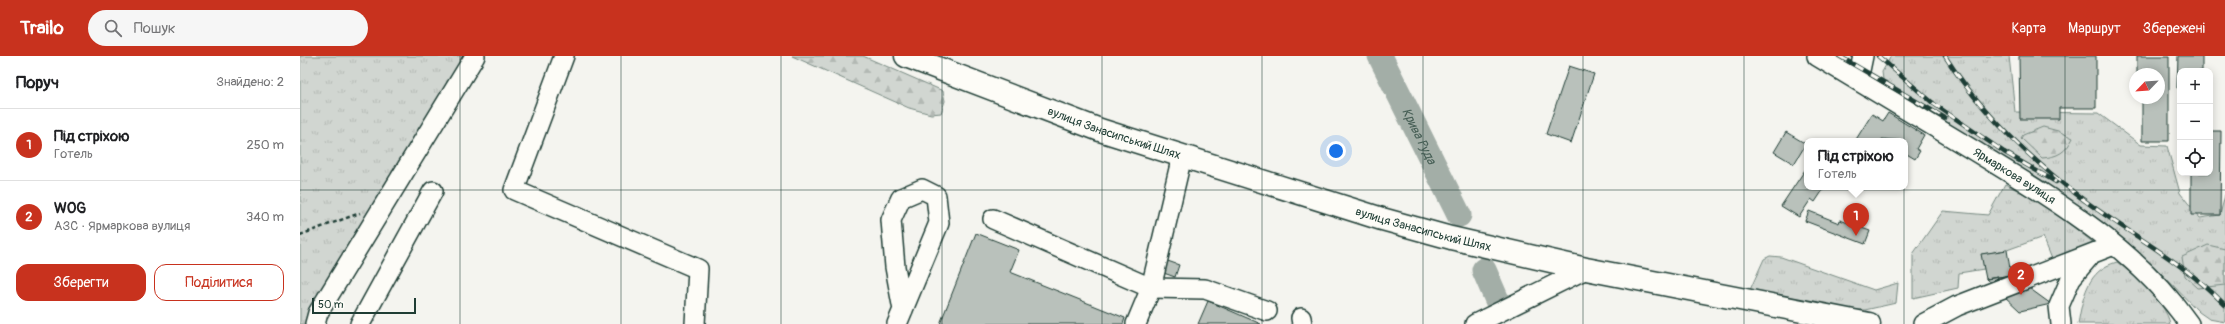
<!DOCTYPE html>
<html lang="uk">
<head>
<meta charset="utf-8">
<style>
	body { margin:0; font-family:Pangolin,sans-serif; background:#f6f6f6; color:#202124 }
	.controls { position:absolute; right:12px; top:12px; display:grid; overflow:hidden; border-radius:8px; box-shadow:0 2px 10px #0003 }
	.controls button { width:36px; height:36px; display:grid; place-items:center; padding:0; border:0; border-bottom:1px solid #e0e0e0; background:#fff; color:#202124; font:20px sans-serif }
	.compass { position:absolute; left:1829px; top:12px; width:36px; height:36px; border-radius:50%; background:#fff; box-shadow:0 2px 10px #0003; rotate:245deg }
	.scale { position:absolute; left:12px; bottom:10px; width:104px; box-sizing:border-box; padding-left:4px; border:2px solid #1f3d34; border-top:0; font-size:11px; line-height:14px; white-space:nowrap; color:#1f3d34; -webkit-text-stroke:3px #fdfcf7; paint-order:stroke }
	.you { position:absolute; left:1036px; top:95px; width:14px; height:14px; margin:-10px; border:3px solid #fff; border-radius:50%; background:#1a73e8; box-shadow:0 0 0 6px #1a73e833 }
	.badge { display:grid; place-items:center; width:26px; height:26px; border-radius:50%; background:#c8321e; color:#fff; font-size:13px; font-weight:700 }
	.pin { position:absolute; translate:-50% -33px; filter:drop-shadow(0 1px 2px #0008) }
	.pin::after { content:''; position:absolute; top:21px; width:14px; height:12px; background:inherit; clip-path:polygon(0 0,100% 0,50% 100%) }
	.popup { position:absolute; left:1504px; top:82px; width:104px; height:52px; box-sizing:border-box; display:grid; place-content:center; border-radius:8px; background:#fff; filter:drop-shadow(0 1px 3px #0005); font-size:13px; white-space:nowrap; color:#757577 }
	.popup b { font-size:15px; color:#202124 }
	.popup::after { content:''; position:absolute; left:50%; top:100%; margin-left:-8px; border:8px solid transparent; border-top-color:#fff }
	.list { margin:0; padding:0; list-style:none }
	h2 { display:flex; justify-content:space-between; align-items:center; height:52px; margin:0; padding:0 16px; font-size:17px }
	h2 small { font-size:13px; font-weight:400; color:#757577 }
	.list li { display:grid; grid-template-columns:26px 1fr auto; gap:12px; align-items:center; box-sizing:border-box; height:72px; padding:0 16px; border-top:1px solid #e0e0e0 }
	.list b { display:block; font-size:15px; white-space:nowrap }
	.list p { margin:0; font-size:13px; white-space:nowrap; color:#757577 }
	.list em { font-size:13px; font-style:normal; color:#757577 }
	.actions { display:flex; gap:8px; padding:12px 16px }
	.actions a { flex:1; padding:9px 0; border:1px solid #c8321e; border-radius:12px; text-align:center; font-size:14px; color:#c8321e }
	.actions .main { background:#c8321e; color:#fff }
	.icon { flex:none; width:22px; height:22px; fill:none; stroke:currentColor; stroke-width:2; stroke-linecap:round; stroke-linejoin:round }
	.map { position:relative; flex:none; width:1925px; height:268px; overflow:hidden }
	header { display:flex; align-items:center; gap:24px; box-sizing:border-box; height:56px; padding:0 20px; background:#c8321e; color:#fff }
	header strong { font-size:19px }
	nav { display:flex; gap:22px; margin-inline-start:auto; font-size:14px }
	.search { width:280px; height:36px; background:#f6f6f6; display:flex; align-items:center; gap:10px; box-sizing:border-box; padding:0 14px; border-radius:22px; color:#757577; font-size:15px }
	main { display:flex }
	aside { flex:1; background:#fff }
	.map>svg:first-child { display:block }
	.grass { fill:url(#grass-tufts); stroke:#788a82 }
	.forest { fill:url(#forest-firs); stroke:#788a82 }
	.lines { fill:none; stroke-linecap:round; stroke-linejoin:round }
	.river { stroke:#a3aea7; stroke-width:25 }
	.building { fill:#b9c1bb; stroke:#1f3d34 }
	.minor-casing { stroke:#1f3d34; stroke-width:22 }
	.major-casing { stroke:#1f3d34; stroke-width:25 }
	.path { stroke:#1f3d34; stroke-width:2.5; stroke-dasharray:4 3; stroke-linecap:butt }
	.minor { stroke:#fdfcf7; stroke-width:19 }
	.major { stroke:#fdfcf7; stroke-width:22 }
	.rail-casing { stroke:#1f3d34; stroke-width:4.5 }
	.rail { stroke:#fdfcf7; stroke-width:3; stroke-dasharray:9; stroke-linecap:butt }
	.grid { fill:none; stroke:#1f3d34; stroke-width:1; stroke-opacity:0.55 }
	.labels { text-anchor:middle; stroke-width:3.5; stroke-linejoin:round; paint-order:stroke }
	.street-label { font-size:12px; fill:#1f3d34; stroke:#fdfcf7 }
	.water-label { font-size:13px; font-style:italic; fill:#475f56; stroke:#fdfcf7 }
</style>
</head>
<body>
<header>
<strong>Trailo</strong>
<div class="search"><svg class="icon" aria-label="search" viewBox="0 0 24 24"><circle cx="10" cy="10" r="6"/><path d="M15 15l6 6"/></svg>Пошук</div>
<nav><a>Карта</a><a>Маршрут</a><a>Збережені</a></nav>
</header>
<main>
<aside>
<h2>Поруч<small>Знайдено: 2</small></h2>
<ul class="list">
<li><span class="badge">1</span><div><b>Під стріхою</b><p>Готель</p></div><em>250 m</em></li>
<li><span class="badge">2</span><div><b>WOG</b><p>АЗС · Ярмаркова вулиця</p></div><em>340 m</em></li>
</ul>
<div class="actions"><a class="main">Зберегти</a><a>Поділитися</a></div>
</aside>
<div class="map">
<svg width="1925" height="268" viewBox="0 0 1925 268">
	<defs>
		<pattern id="grass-tufts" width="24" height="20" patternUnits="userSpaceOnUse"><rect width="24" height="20" fill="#d1d6d1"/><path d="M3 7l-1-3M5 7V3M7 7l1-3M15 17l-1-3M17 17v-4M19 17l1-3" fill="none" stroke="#b3b9b4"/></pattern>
		<pattern id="forest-firs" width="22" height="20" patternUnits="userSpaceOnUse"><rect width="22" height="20" fill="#d1d6d1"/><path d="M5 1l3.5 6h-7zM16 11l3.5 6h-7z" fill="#b3b9b4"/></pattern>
	</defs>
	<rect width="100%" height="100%" fill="#f4f4ef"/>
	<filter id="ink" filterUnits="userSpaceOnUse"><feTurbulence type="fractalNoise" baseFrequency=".025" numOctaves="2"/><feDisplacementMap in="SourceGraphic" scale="8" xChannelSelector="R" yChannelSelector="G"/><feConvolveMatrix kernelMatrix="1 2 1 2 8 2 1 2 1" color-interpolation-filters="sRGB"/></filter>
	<g filter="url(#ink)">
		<path class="grass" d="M0,0h184l-162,268h-22z
			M1591,0h118l6,56 83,1 43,32 26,1 13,47 20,25 20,-3 5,-20v127l-16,-3 -10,-7 -39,-40 -61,-52 -49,-32 -166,-101 -2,-15z
			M1705,128c33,15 61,37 90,60l-41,20 -11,-27 -36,13 -25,4 2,15 -25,4 -1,15 -45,10v-44l30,-43 45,4z
			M1470,200l11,1 93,33 24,-7 -2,20 -31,7h-21l-95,-18 15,-33z
			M1817,206c18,14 49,40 53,62h-92c5,-27 9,-54 39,-62z"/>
		<path class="forest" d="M492,0h71l80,35 2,10 -4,12 -10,1 -22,-6z
			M1743,71l15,4 15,7c-7,14 -15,19 -31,20l-21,-20 2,-3z
			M1908,189l17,4v36l-27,3 -13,-12 -3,-19z"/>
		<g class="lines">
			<g class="river">
				<path id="s1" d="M1080,0l79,159"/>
				<path d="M1184,214l13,30"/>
			</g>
		</g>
		<path class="building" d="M1719,0h77v52h-37v11h-39z
			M1837,0h32v85h-27v-43h17v-24h-22z
			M1878,0h24v15h-22v17h-3z
			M1269,10l25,8 -23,69 -25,-9z
			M1588,57l36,22 -8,14 4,2 -5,8 -10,-6v-12l-23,-2 -1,2h-26l17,-27 11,7z
			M1910,75h11l-1,84h-29v-42h19z
			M1486,76l20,12 -12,20 -20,-12z
			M1507,111v20h18l-10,15 -4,-3 -12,18 -18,-11z
			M1509,155l30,12 1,-3 30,11 -5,13 -60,-23z
			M676,177l43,17 -9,22 115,46 -2,6h-183z
			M1707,194l4,25 -25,4 -5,-25z
			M862,203l17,6 -4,12 -17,-6z
			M1711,219l40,29 -31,7 -34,-32z
			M908,245l53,23h-63z"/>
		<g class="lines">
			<g class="minor-casing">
				<g id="minor">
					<path d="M264,0l-50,134 184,79 -3,55"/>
					<path id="s2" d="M1517,0c52,31 104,63 156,94 78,48 163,97 216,174"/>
					<path d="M1558,24l5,-24"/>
					<path d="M693,163l158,69 54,1 62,22"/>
					<path d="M1001,262l1,6"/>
					<path d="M15,268l3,-11 157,-257"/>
					<path d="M60,268l73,-133"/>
					<path d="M597,268l42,-101 -3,-27 -14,-7 -21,9 -10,22 4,47 8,43"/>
					<path d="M836,268l15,-36 31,-132"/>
					<path d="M1175,268l111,-55"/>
					<path d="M1623,268l34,-18 157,-61"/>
					<path d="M1761,268l-2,-18 12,-28 18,-21"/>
				</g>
			</g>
			<g class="major-casing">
				<g id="major">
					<path id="s3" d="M606,0l194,74 282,89 69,19 135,31 283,55"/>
				</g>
			</g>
			<path class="path" d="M0,179l60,-22"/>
			<use href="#minor" class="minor"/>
			<use href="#major" class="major"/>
			<g class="rail-casing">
				<path id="rail" d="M1539,0l106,62
					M1578,0l56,48 70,48 52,30
					M1645,0c34,54 81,99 131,138 49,38 106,66 149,111"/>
			</g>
			<use href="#rail" class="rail"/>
		</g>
	</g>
	<path class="grid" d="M160,0v268M321,0v268M481,0v268M642,0v268M802,0v268M962,0v268M1123,0v268M1283,0v268M1444,0v268M1604,0v268M1765,0v268M0,134h1925"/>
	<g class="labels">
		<g class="street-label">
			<text dy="4" stroke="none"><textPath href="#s3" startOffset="222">вулиця Занасипський Шлях</textPath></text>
			<text dy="4" stroke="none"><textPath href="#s2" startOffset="231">Ярмаркова вулиця</textPath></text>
			<text dy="4" stroke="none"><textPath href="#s3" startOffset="546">вулиця Занасипський Шлях</textPath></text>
		</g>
		<g class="water-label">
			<text dy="5" stroke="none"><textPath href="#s1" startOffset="89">Крива Руда</textPath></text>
		</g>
	</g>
</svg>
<div class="controls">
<button>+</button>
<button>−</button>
<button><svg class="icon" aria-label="locate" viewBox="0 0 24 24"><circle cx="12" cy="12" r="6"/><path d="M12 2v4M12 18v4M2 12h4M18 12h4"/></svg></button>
</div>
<svg class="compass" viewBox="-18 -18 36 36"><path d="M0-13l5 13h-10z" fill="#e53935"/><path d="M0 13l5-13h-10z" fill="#757577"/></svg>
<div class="scale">50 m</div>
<div class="you"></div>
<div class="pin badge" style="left:1556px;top:180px">1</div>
<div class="popup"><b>Під стріхою</b>Готель</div>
<div class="pin badge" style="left:1721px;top:239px">2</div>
</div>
</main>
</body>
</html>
